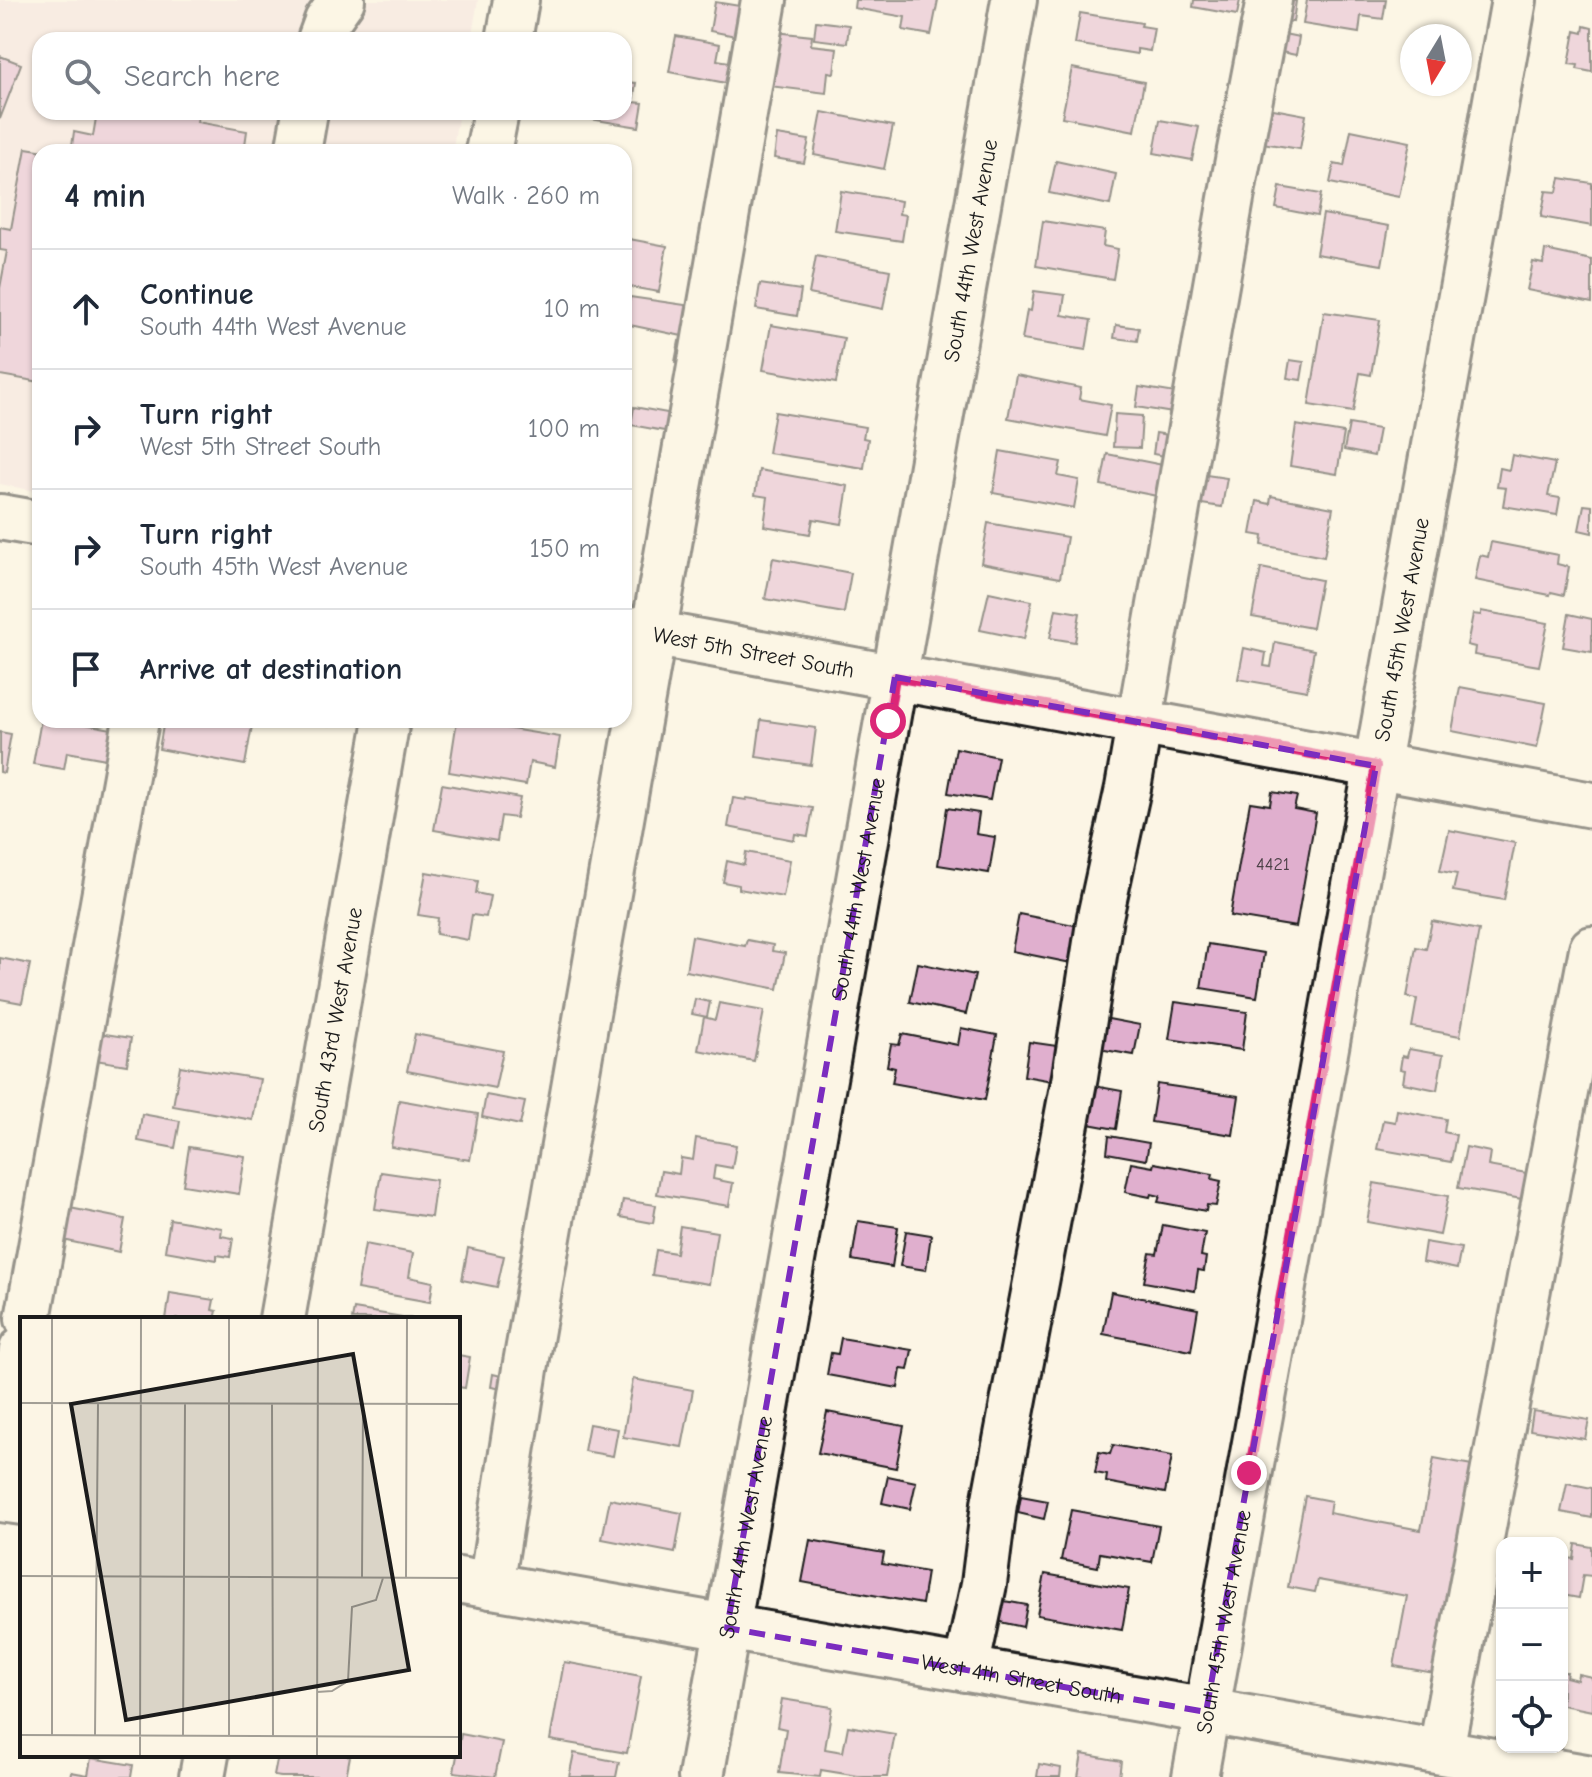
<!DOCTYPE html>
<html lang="en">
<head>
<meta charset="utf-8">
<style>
	body { margin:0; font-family:"Comic Neue",sans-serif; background:#f2f2f3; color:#1f2937 }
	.controls { position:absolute; right:24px; bottom:24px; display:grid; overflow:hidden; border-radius:16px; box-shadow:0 2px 6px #0004 }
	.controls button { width:72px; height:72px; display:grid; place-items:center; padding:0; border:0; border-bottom:2px solid #e0e1e3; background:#fff; color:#1f2937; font:40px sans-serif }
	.compass { position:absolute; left:1400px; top:24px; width:72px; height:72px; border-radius:50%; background:#fff; box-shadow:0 2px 6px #0004; rotate:190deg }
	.stop { position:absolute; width:24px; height:24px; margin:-18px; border:6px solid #db2777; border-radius:50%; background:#fff }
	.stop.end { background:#db2777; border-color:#fff; box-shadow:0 2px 8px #0008 }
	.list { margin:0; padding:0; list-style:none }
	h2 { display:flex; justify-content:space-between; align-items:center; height:104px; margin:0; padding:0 32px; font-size:34px }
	h2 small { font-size:26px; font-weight:400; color:#747a83 }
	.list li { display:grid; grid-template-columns:52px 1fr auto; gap:24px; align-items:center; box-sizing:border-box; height:120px; padding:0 32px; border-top:2px solid #e0e1e3 }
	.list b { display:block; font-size:30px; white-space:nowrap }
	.list p { margin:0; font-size:26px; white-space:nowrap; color:#747a83 }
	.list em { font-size:26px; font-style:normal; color:#747a83 }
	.icon { flex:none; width:44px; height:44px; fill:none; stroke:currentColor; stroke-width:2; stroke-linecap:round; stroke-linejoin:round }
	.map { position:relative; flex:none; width:1592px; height:1777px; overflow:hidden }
	.search { position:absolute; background:#fff; box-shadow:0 2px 6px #0004; left:32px; top:32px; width:600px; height:88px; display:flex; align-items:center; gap:20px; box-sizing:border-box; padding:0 28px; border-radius:24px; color:#747a83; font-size:30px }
	.panel { position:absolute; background:#fff; box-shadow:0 2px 6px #0004; left:32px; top:144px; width:600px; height:584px; border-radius:24px }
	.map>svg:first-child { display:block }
	.built { fill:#f4e0de }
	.building { fill:#e0afce; stroke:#1c1c1c; stroke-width:2 }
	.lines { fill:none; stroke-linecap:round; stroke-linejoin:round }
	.minor-casing { stroke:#1c1c1c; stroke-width:50 }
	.minor { stroke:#fcf5e5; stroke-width:44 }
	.route { stroke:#db2777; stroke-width:10 }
	.marked { fill:none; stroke:#7b2cbf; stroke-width:6; stroke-dasharray:16 10; stroke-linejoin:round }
	.labels { text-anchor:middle; stroke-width:6; stroke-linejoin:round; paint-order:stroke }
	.number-label { font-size:18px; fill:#4d4148 }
	.street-label { font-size:22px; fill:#1c1c1c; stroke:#fcf5e5 }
	.inset-road { fill:none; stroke:#a29e95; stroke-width:2 }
	.view { fill:#1c1c1c; fill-opacity:0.15; stroke:#1c1c1c; stroke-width:4 }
	.inset-edge { fill:none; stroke:#1c1c1c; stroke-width:4 }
</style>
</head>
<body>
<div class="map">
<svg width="1592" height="1777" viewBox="0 0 1592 1777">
	<rect width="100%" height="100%" fill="#fcf5e5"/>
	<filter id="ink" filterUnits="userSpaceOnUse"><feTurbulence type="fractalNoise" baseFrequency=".0125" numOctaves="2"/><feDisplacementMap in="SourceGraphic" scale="16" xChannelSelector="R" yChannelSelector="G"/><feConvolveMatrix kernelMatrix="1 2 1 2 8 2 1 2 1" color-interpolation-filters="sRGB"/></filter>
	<g filter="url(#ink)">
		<path class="built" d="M0,0h478l-7,40h-431v72h419l-7,40h-412v340l-40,-8z"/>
		<path class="building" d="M855,0h83l-7,35 -28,-5 2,-13 -51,-9z
			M1194,0h46l-3,15 -44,-8z
			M1282,0l14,1 -3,21 -15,-3z
			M1307,0h79l-3,19 -22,-3 -2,17 -56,-9z
			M715,2l37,6 -6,30 -36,-7z
			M1080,13l62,10 -1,3 13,2 -4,23 -13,-2v5l-62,-10z
			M816,21l33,4 -2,18 -33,-4z
			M1584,26l8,2v44l-15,-3 1,-4 -9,-1 6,-33 8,2z
			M775,32l37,4 -1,9 26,3 -3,25 -6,-1 -2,21 -57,-7z
			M1274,32l25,5 -3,18 -25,-5z
			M676,36l44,8 -3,16 19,3 -5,21 -62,-12z
			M0,56l21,8 -21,55z
			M1072,68l72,14 -9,49 -73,-14z
			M624,82l12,1 -3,19 10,1 -4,24 -73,-12v-3h58z
			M1268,108l38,7 -6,34 -38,-6z
			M97,112h102l-2,10 50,9 -3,21h-173l3,-20 19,4z
			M822,112l71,14 -9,43 -70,-14z
			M1160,120l39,7 -7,33 -38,-7z
			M1351,130l59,12 -11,55 -69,-14 4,-19 10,2z
			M777,135l32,5 -5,23 -30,-5z
			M26,148l25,4h-11v230l-40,-7v-87l7,-37 -7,-1v-23l11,2z
			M1056,161l60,13 -6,31 -61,-12z
			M1560,178l32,5v43l-51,-9 5,-26 11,1z
			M1280,187l41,7 -4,22 -41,-8z
			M841,191l60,10 -2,13 7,1 -4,26 -67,-10z
			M1323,214l66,12 -7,39 -66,-11z
			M1043,221l62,10 -2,15 15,3 -5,30 -77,-13z
			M624,238l43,8 -8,46 -35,-6z
			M1545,250l47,10v43l-65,-13 6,-28 10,2z
			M816,256l74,14 -7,39 -74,-15z
			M760,284l41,6 -4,26 -41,-7z
			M1034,291l31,4 -3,20 29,5 -5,30 -64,-10 5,-30 4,1z
			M630,297l62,9 -5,31 -62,-13z
			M1324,312l56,8 -9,55 -11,-2 -7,39 -44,-7z
			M771,325l73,13 -8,45 -73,-13z
			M1116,325l23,3 -2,13 -23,-3z
			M679,341l14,3 -4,20 -14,-2z
			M1290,360l14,2 -3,18 -14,-2z
			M1016,375l65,13 -2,11 32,6 -6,31 -97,-18z
			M1139,387l37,6 -3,20 -37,-6z
			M634,407l39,7 -3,18 -39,-7z
			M775,412l90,15 -2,11 5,1 -4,29 -96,-15z
			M1115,414l27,2 -2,32 -27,-1z
			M1349,424l30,5 -5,27 -30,-6z
			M1296,425l48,8 -7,41 -47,-8z
			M1156,433l18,3 -4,21 -17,-3z
			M1000,451l61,11 -3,14 21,4 -5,28 -81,-15z
			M1107,454l56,11 -6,31 -56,-11z
			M1512,455l43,8 -7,33 12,2 -3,17 -54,-9 3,-18 -9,-1 3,-19 9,2z
			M759,470l89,16 -6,38 -29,-5 -3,15 -46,-8 4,-29 -13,-2z
			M1193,473l34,5 -5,29 -34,-5z
			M1271,496l62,12 -9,49 -62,-12 1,-9 -12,-2 6,-33 13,3z
			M1584,505l8,1v27l-13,-3z
			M988,523l79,14 -7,41 -79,-15z
			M1491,542l67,13 -1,9 12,3 -5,28 -13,-3 -1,3 -75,-15 5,-25 8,2z
			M773,558l78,15 -7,40 -79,-14z
			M624,560l5,1 -5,24z
			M1261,568l60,12 -9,48 -60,-11z
			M989,592l43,9 -8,38 -44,-9z
			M1056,609l24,4 -5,29 -25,-4z
			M1481,611l67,12 -9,43 -65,-11 1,-8 -8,-2 6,-31 8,1z
			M1569,614l23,5v33l-29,-5z
			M1275,642l39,8 -7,41 -69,-12 6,-31 22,5 -2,13 7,1z
			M1460,687l86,16 -9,45 -85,-17z
			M41,720h21l50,9 -6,30 -39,-7 -3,17 -31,-5z
			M164,720h89l-8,45 -86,-16z
			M300,720h29l-1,5z
			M457,720l103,17 -5,30 -25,-5 -4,23 -77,-13z
			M761,720l55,8 -5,37 -55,-8z
			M0,732l11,2 -7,39 -4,-1z
			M956,748l42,9 -8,43 -42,-7z
			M442,784l78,14 -4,20 -15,-2 -4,25 -63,-11z
			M1272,792l25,4 -3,13 22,4 -20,114 -66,-11 20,-114 20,3z
			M733,798l13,2 1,-2 66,10 -5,28 -13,-2 -1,6 -66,-13z
			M947,808l32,5 -3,21 19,3 -6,36 -51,-8z
			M1449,830l66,13 -11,57 -51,-9 4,-17 -17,-3z
			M746,852l44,8 -7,37 -44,-8v-4l-16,-3 4,-21 17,4z
			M426,872l52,9 -2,12 14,3 -4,21 -14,-2 -4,25 -32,-6 2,-16 -20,-3z
			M1019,914l65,13 -8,37 -64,-13z
			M1432,921l47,9 -19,106 -48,-9 5,-28 -10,-2 9,-50 10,2z
			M692,936l53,10 2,-6 26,5 -1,6 13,2 -7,36 -92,-18z
			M1208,944l56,9 -7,44 -56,-9z
			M0,958l30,6 -8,39 -22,-4z
			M918,963l57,12 -9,39 -56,-12z
			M695,999l15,3 -3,15 -15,-3z
			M1175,1002l72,10 -5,38 -73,-11z
			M719,1003l45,8 -10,50 -56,-11 6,-33 11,3z
			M1098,1017l42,8 -6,30 -41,-7z
			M961,1028l36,7 -12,65 -93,-17 3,-15 -8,-2 4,-22 8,1 3,-11 56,11z
			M99,1033l32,5 -4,27 -32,-5z
			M415,1034l88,17 -8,37 -88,-17z
			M1029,1042l35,5 -6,35 -34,-6z
			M1409,1049l34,6 -6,35 -34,-7 2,-13 -5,-1 2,-13 5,1z
			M180,1066l80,13 -7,41 -80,-14z
			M1083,1084l39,7 -6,38 -39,-7z
			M1157,1084l82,12 -6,39 -82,-13z
			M486,1095l39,7 -5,23 -38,-8z
			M399,1100l79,14 -8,46 -79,-13z
			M1397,1110l49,9 -2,13 12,3 -5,27 -74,-13 6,-29 12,2z
			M142,1114l38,7 -5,27 -37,-7z
			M1109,1136l40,7 -3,17 -39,-7z
			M696,1138l40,7 -4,23 -17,-3 -2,14 20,4 -4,23 -72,-12 4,-23 18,3 2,-16 12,2z
			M189,1147l56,9 -6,38 -56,-9z
			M1466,1147l24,5 -2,14 44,8 -4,26 -70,-12z
			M1131,1163l22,4 1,-4 59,11 -1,5 9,2 -5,25 -9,-1 -1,6 -48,-9 2,-6 -9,-2 -1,3 -25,-5z
			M381,1172l55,8 -5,37 -56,-8z
			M1374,1183l74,13 -8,39 -73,-13z
			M623,1200l33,5 -3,18 -33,-6z
			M70,1208l55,11 -6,33 -56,-12z
			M170,1219l52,9 -1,8 12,2 -3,19 -13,-2v5l-52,-9z
			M858,1221l40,6 -6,40 -40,-7z
			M1163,1225l42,8 -4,23 5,1 -2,14 -6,-1 -3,21 -51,-9 6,-29 7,1z
			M680,1226l37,6 -8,52 -57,-9 4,-25 20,3z
			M906,1231l25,4 -5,35 -26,-4z
			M1425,1242l36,6 -4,21 -35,-7z
			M365,1244l48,9 -4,24 24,5 -3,20 -73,-13z
			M468,1248l36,8 -7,31 -35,-7z
			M1111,1292l87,17 -7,42 -88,-17z
			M170,1293l44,7 -2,10 5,1 -2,8h-49z
			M354,1309l61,10h-63z
			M841,1338l71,12 -4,20 -7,-1 -3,19 -71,-13 4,-22 7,1z
			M458,1355l12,2 -5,31 -7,-1z
			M493,1374l12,3 -2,12 -12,-2z
			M633,1379l60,11 -11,57 -59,-10z
			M1533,1411l56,9 -4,19 -55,-9z
			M827,1412l77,14 -8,42 -78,-15z
			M589,1424l29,5 -5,27 -29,-5z
			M1113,1445l59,11 -7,37 -59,-11 1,-7 -12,-2 4,-21 11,2z
			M1434,1458l49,9 -38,208 -51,-9 13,-70 -89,-16 -3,12 -27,-5 17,-91 26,5 -2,12 92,17z
			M888,1476l28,6 -6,27 -28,-6z
			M1567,1483l25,5v30l-31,-6z
			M1021,1496l27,5 -4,18 -26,-6z
			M610,1499l72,14 -7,40 -73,-14z
			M1071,1510l88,16 -7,36 -52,-9 -2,14 -37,-7z
			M810,1540l74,13 -2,11 45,8 -5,32 -120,-22z
			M1576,1544l16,3v29l-9,-1 -4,23 -17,-3v-38l12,2z
			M1045,1574l84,15 -7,41 -85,-15z
			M1004,1601l23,4 -4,22 -23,-5z
			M564,1662l77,14 -14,77 -77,-13z
			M1562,1672h5l-1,5 11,3 1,-6 14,3v34l-30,-6z
			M782,1699l50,8 -7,42 18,3 5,-26 47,8 -8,43h-23l-43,-7 -1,7 -41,-4 7,-44 -9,-2z
			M461,1734l41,8 -7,35 -41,-5z
			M574,1753l45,9 -3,15h-47z
			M1082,1754l39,7 -2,16h-41z
			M278,1755h66l6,1 -4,21h-65l-7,-1z
			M91,1758l42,7 -2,12h-61l1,-5 17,3z
			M1039,1764l22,4 -1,9h-23z"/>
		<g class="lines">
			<g class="minor-casing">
				<g id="minor">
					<path d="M320,40l7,-19 15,-21"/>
					<path d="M509,40l7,-40"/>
					<path d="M298,152l7,-40"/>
					<path d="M488,152l8,-40"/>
					<path d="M0,517l40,7"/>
					<path id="s1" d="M624,628l968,177"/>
					<path d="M28,1319l108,-599"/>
					<path id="s2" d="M282,1319l105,-599"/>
					<path d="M0,1472l22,-122"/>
					<path d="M0,1499l22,3"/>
					<path id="s3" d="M458,1580l1127,197"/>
					<path d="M491,1586l34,-217 239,-1369"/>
					<path d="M966,1669l18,-85 10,-80 81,-428 25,-159 28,-129 107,-612 34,-176"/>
					<path d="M1441,1750l151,-801"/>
					<path d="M202,1777l4,-22"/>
					<path id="s4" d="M701,1777l313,-1777"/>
					<path id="s5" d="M1195,1777l319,-1777"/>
				</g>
			</g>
			<use href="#minor" class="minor"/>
		</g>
	</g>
	<g class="lines" filter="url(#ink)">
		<path class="route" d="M888,721l7,-44 481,89 -127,707"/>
	</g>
	<path d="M0 0H1592V1777H0ZM895,677l481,89 -170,946 -479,-84z" fill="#fcf5e5" fill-opacity=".55" fill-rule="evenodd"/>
	<path class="marked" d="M895,677l481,89 -170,946 -479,-84z"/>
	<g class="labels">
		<g class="number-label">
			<text x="1273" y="870">4421</text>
		</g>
		<g class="street-label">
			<text dy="8" stroke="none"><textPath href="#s4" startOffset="1550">South 44th West Avenue</textPath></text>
			<text dy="8" stroke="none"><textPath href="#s5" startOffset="1166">South 45th West Avenue</textPath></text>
			<text dy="8" stroke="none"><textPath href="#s1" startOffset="132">West 5th Street South</textPath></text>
			<text dy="8" stroke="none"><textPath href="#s4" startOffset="902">South 44th West Avenue</textPath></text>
			<text dy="8" stroke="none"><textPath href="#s2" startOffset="304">South 43rd West Avenue</textPath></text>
			<text dy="8" stroke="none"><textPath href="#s4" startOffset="254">South 44th West Avenue</textPath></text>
			<text dy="8" stroke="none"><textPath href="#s5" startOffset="158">South 45th West Avenue</textPath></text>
			<text dy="8" stroke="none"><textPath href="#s3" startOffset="572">West 4th Street South</textPath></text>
		</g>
	</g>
	<g transform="translate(20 1317)">
		<rect width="440" height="440" fill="#fcf5e5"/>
		<path class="inset-road" d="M0,86l440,1M252,87l1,332M0,259l440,2M342,261l1,-174M386,261l1,-260M297,375l15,-1 16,-10 4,-74 24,-7 7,-22M0,418l440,2M32,419v-418M75,419l3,-332M163,419l2,-332M209,419v-418M120,439l1,-438M297,439l1,-438"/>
		<path class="view" d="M333,37l56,316 -283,50 -55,-316z"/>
		<rect width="440" height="440" class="inset-edge"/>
	</g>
</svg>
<div class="controls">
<button>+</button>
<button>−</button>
<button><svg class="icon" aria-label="locate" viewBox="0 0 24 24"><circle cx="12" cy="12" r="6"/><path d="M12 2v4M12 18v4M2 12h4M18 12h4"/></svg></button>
</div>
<svg class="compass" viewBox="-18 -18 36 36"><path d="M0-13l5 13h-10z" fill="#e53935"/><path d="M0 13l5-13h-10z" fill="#747a83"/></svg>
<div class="stop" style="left:888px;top:721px"></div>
<div class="stop end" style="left:1249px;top:1473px"></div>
<div class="search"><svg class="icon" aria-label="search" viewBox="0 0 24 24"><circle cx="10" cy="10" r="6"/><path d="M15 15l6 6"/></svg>Search here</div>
<section class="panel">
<h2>4 min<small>Walk · 260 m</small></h2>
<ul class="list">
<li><svg class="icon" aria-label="ahead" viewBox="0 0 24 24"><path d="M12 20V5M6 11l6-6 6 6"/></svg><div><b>Continue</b><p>South 44th West Avenue</p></div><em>10 m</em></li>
<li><svg class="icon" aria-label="right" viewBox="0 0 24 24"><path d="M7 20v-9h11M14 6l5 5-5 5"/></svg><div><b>Turn right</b><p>West 5th Street South</p></div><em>100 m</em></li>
<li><svg class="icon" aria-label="right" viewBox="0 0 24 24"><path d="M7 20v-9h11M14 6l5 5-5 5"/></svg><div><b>Turn right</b><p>South 45th West Avenue</p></div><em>150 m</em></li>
<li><svg class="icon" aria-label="arrive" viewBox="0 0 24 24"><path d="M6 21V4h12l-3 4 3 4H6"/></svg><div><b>Arrive at destination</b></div></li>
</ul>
</section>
</div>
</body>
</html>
